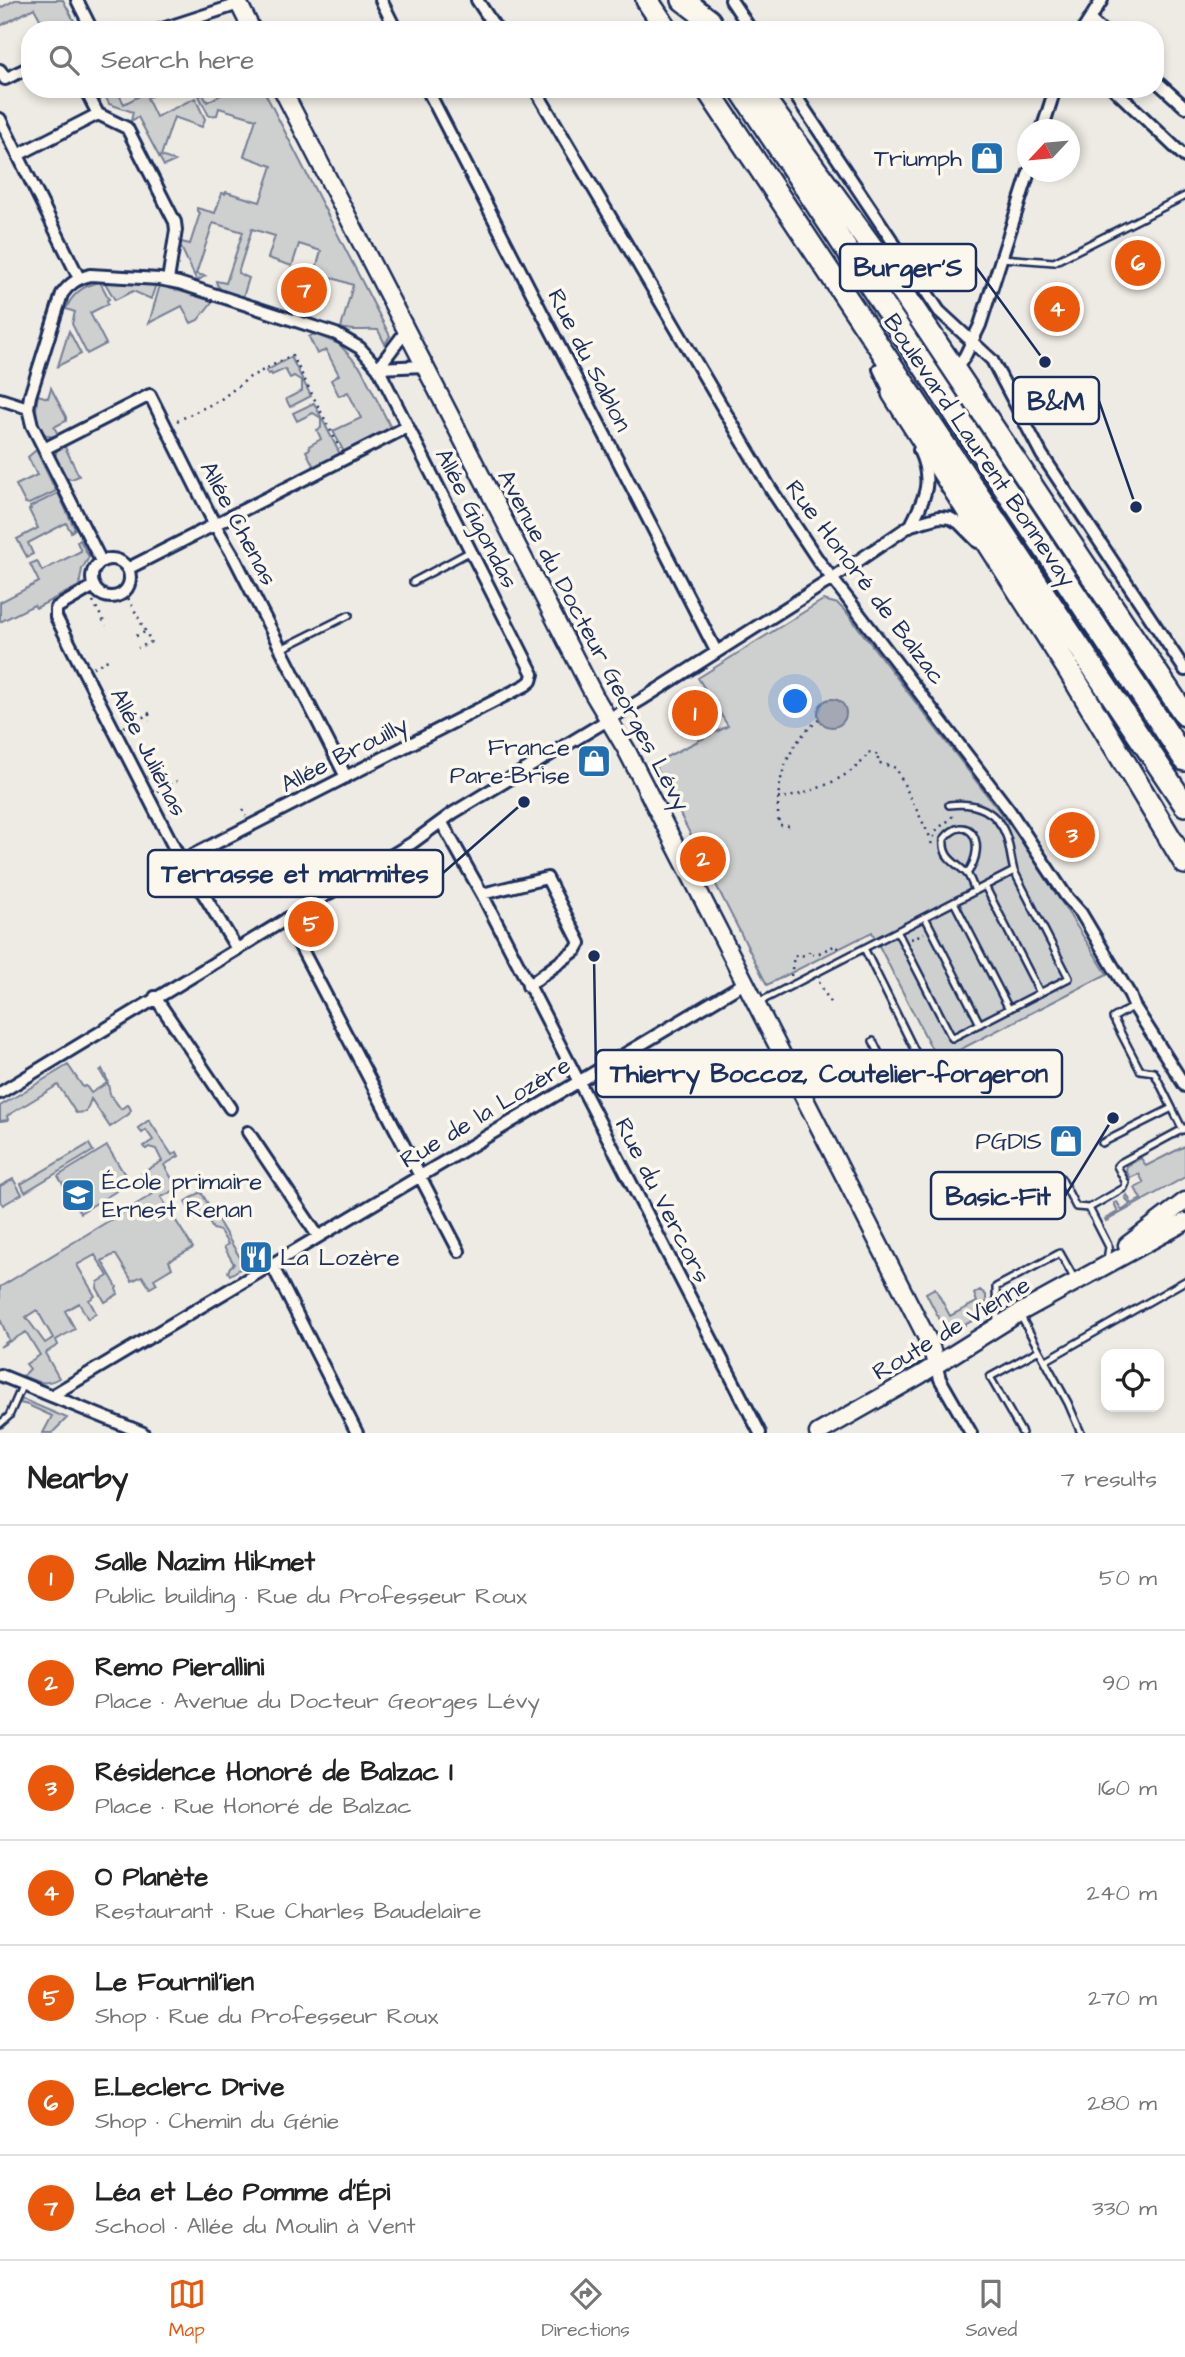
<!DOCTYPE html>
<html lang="en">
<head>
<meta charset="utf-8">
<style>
	body { margin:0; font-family:"Architects Daughter",sans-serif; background:#f6f6f6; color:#222 }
	.controls { position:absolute; right:21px; bottom:21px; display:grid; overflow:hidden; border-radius:14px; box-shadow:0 4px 10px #0003 }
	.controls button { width:63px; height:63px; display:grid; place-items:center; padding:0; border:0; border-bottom:2px solid #e0e0e0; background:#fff; color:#222; font:35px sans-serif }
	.compass { position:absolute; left:1017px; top:119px; width:63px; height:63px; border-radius:50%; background:#fff; box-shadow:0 4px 10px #0003; rotate:244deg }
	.you { position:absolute; left:796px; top:702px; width:24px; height:24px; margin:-18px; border:5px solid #fff; border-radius:50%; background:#1a73e8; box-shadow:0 0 0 10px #1a73e833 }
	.badge { display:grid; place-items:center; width:46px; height:46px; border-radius:50%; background:#ea580c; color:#fff; font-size:23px; font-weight:700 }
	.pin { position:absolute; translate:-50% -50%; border:4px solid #fff; box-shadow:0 2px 7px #0006 }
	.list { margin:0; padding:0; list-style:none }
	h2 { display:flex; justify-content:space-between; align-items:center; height:91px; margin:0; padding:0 28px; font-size:30px }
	h2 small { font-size:23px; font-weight:400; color:#767676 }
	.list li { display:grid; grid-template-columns:46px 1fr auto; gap:21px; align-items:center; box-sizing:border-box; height:105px; padding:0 28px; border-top:2px solid #e0e0e0 }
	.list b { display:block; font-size:26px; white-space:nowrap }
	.list p { margin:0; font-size:23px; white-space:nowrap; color:#767676 }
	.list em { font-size:23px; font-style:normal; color:#767676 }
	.icon { flex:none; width:38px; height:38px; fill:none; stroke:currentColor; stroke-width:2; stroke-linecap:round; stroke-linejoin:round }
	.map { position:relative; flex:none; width:1185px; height:1433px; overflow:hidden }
	.search { position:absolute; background:#fff; box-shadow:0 4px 10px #0003; left:21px; right:21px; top:21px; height:77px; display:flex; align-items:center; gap:18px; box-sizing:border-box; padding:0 24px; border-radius:28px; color:#767676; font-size:26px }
	.sheet { height:826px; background:#fff }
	nav { display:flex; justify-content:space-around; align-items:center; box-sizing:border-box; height:98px; border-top:2px solid #e0e0e0; background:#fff; font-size:19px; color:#767676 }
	nav a { display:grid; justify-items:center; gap:4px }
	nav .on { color:#ea580c }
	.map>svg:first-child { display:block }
	.green { fill:#cecfcf; stroke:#747f96; stroke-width:2; fill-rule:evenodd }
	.water { fill:#a3a8b4; stroke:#6d7892; stroke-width:2 }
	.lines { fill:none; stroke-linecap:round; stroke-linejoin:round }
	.lane-casing { stroke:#1b2f5e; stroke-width:10 }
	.street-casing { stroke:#1b2f5e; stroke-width:16 }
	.secondary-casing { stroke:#1b2f5e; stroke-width:21 }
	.highway-casing { stroke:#1b2f5e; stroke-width:26 }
	.path { stroke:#1b2f5e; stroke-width:2.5; stroke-dasharray:2 5; stroke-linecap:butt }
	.lane { stroke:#fbf7ec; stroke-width:5 }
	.street { stroke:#fbf7ec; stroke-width:10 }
	.secondary { stroke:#fbf7ec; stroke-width:16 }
	.highway { stroke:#fbf7ec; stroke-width:21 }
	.labels { text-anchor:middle; stroke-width:7; stroke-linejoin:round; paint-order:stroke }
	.poi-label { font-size:24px; fill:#1b2f5e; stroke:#fbf7ec; text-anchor:end }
	.street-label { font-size:24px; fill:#1b2f5e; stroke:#fbf7ec }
	.leader { fill:none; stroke:#1b2f5e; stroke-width:2.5 }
	.callout-dot { fill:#1b2f5e; stroke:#fbf7ec; stroke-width:2.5 }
	.callout { fill:#fbf7ec; stroke:#1b2f5e; stroke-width:2.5 }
	.callout-label { font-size:26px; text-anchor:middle; font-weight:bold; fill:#1b2f5e }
</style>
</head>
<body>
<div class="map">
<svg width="1185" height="1433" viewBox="0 0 1185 1433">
	<rect width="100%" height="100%" fill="#eeebe4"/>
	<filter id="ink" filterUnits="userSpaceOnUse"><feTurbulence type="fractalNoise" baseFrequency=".0143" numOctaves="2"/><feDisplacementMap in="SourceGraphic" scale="14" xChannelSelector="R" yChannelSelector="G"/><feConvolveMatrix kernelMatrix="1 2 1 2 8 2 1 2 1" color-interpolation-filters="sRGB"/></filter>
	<g filter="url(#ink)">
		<path class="green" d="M15,0h48l16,30h-33l-12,-22 -34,18v-18z
			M102,89h14l8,15 29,-15h11l-17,9 9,19 39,-19 10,21 -3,8 -28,-10 -13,39 14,5 -11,5 -26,-49 -7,4 2,-9 -24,-8z
			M233,89h30l127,247 -5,8 -7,-14c-14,-1 -23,2 -37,-2l12,-43 -38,-13 6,-21 -22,-7 -7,22 -24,-8 7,-22 -23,-7 -14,44 11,5 -6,19c-10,-3 -25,-4 -27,-16l10,2 17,-51 -30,-9 -17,51 9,2 -8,5 -17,-36 1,-3 9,2 10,-31 -3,-2v-3l18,5 7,-20 3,1 1,-2 34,10 12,-36 -28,-10 12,-37 -37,-11 -2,7 -8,1 -10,-20 4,-2 4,8z
			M104,281l52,3 -5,15 -18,-8 -18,9z
			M100,282l9,17 -2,1 1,4 -18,9 16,31 -19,10 -15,-30 3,-12 -9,-3c6,-15 18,-24 34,-27z
			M160,285l52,16v1l-14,18 -7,3 -9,-17 -33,17z
			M69,331l12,23 -23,12 10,-32z
			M314,334l25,10 22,24 31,62 -10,6 -2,-3 -36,19 -11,-21 28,-13 -13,-26 -9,4 -8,-16 8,-5 -13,-25 -9,4 -8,-17z
			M291,357l20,39 -21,11 -4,-8 16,-8v-10l-8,-5 -4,2 -5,-9 -13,6 -1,-2 -3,1 -2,-3z
			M51,388l15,29v4l-12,6 5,9c-23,6 -25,-25 -21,-41l10,3z
			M314,403l26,51 -26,13 -8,-16 4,-2 -1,-3 12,-7 -4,-9 4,-2v-10l-8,-5 -16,8 -4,-8z
			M64,445l15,31 -7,3 -6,-1 -11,-21 2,-7z
			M36,450l20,41 -27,13 -4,-1 -9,-18 21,-10 -9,-18z
			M58,493l17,36 -4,3 -5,-9 -38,20 5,11 -6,3 -10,-18 21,-11 -9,-18 2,-1 -1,-2z
			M80,540l9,17 -7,12 -3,17 -43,22 -2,-3 -34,17v-20l39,-20 -9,-18 7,-3 5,10 39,-20 -4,-9z
			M823,600l15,4 9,9 179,233 81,128 -169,87 -66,-129 -105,53 -113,-222 74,-37 -30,-48z
			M68,1065l15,22 3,-1 5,7 16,-10 -7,-12 2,-2 5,10 3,15 11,15 7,-5 3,6 -2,4 -19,13 -19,-28 -5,13 -10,1 -18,-28 -51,31 1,4 -8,1v-15z
			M149,1120l23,35 5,-3 2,4 -15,9 14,24 -17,8 32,51 -24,13 3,7 -18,11 3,5 -7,4 -8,-12 -10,5 -16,-26h-3l-11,6 15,26 -1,2 2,5 -13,8 -8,-14 1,-6 10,-6 -13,-21 -18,10 18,31 -6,4 7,13 -8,6 -9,-16 -14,8 10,18 -19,11 2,5 -13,8 14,25c-14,8 -22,4 -36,-2l7,-7 -4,-5 14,-9 -14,-23 -26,15 9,-7 -9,-21v-32l153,-93 -11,-21 20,-12 -6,-12 -7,-2 -3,2 -2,-3 9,-6 -7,-10 -4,3 -4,-5zM37,1310l16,28 -8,5 -19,-26z
			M89,1144l4,7 -68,41 -4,-8z
			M107,1146l23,37 -50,30 -22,-37z
			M1185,1146v31l-79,44 -1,-2 13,-7 -4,-9 3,-1 5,8 8,-5 -5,-8 2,-2 5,9 9,-5 -6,-11 9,-5 -5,-9 -9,4 -4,-8 1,-4 14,-8 5,8z
			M13,1179l9,15 -19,11 -3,-4v-15z
			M201,1192l44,74 -15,9 -2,-3 2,-5 4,-3 -10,-17 4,-3 -8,-13 -7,-2 -9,-15 -15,-5 -4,-7z
			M935,1288l15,28 27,-14 -3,-8 6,-4 6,5v19l-39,20 -21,-41z
			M22,1399l45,19 -15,15h-9l9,-17 -24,-11 -8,-2z"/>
		<path class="water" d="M818 713a14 14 0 1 1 28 0a14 14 0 1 1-28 0Z"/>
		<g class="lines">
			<g class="lane-casing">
				<path id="lane" d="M1001,258l53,4 131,-66
					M413,582l58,-31
					M281,649l68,-34
					M949,805c27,-4 49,6 58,33 3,10 4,22 7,33
					M967,874c23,-33 -1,-63 -23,-35 -2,21 13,23 24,36 3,5 5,11 7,16
					M985,886l55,107
					M954,902l55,107
					M925,917l55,107
					M864,948l52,105 -29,16 -14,-28
					M757,1003l16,-8 241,-124 55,107 -117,60 -55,-107
					M1134,1006l-21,12 27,52 14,2 29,58
					M1102,1143l70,-35
					M1061,1178l15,29 13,1
					M1107,1260l2,-13 -20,-39 35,-20 2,-5 -9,-17 3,-3 65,-35
					M1020,1315l48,88 13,30
					M997,1322l-1,-35 64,-34 14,25
					M1045,1361l140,-80
					M0,1424l9,-8 14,-32
					M1022,1433l-32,-56 49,-27"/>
			</g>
			<g class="street-casing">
				<path id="street" d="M77,0l15,30
					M381,0l15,30
					M477,0l20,30
					M731,0l20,30
					M1090,20l11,10
					M159,30l80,-26
					M1083,30l19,-30
					M0,70l5,9 25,-12
					M1155,80l30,27
					M85,89l13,25 29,14 48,94 1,8 -8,50
					M427,89l289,562
					M535,89l235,399 48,72 191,250 57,86 15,17 49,82 4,11 51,80
					M791,89l148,222 53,49 50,95 143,215
					M1114,89l71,68
					M0,119l79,159
					M1042,130l13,-41
					M18,155l80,-41
					M378,368l28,-37
					M378,368l46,-2
					M879,369l14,29
					M955,370l10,-14 15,-31 49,-153
					M0,399l28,9
					M44,449l106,-54 65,130 19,32 112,220
					M911,525c15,-29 22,-44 8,-75
					M92 578a19 19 0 1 1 38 0a19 19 0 1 1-38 0Z
					M101,561l-69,-136 -4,-17 2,-12 32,-102c8,-11 15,-15 28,-19l69,4 20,4 157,51 24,14 18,20 155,306 -2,7 -5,4 -345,176
					M129,568l278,-141
					M94,586l-38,22v9l125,244 17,24 39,64
					M442,823l40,71 278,539
					M482,894l65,-16 33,65 -4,7 -48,36
					M286,919l173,332
					M155,997l75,111
					M0,1093l412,-250 41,-30 188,-113 186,-118 84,-57 28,-8 11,1 9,5 19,19
					M248,1132l70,104
					M272,1265l85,168
					M936,1364l4,15 31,54
					M0,1375l143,58
					M51,1396l695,-414"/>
			</g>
			<g class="secondary-casing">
				<path id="secondary" d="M237,0l15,30
					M282,89l312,606 32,54 304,595 6,20
					M1127,1245l58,-44
					M818,1433l102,-58 99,-62 166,-91"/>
			</g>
			<g class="highway-casing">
				<path id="highway" d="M647,0l20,30
					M683,0l26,20 6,10
					M707,89l478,716
					M740,89l445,671
					M757,89l124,171 304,455
					M893,393l176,277 116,193"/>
			</g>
			<path class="path" d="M177,421l43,-21 30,-23 42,-22 48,94
				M125,592l26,50 -13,6
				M93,601l13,25
				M136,636l9,-4
				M93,667l15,-7
				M149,714l1,7
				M124,727l25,-13 -3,-6
				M157,791l20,-10
				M778,798c23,0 82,-23 90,-46l11,3 -2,7 19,6 35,71
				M243,809l3,7
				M789,826l-10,-1c-5,-41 7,-81 41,-106
				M931,844l6,-15 15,-11v-3
				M911,939l13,-6
				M809,951v4l10,-2 17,-8 3,6
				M791,976l3,-20 14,-1
				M819,982l12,22"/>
			<use href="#lane" class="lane"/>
			<use href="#street" class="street"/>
			<use href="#secondary" class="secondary"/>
			<use href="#highway" class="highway"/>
		</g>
	</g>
	<defs>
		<g id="shop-square" transform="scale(1.75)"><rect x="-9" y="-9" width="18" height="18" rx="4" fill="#1f6fb2" stroke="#fbf7ec"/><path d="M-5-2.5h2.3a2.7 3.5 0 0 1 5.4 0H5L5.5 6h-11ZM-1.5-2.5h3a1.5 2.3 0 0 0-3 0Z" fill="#fff"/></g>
		<g id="school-square" transform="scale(1.75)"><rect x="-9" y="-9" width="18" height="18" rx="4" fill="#1f6fb2" stroke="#fbf7ec"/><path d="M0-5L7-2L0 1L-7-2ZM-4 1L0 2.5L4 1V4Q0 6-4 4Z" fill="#fff"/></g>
		<g id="restaurant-square" transform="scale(1.75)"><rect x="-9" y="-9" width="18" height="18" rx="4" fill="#1f6fb2" stroke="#fbf7ec"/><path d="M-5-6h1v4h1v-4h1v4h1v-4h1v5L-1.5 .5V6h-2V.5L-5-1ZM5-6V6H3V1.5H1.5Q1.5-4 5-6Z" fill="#fff"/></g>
	</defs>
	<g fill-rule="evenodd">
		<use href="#shop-square" x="987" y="158"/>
		<use href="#shop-square" x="594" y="761"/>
		<use href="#shop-square" x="1066" y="1141"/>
		<use href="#school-square" x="78" y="1195"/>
		<use href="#restaurant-square" x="256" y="1257"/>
	</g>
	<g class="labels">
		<g class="poi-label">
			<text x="962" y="166">Triumph</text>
			<text x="570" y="755">France<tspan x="570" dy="28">Pare-Brise</tspan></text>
			<text x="1042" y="1149">PGDIS</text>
			<text x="102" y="1189" text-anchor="start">École primaire<tspan x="102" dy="28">Ernest Renan</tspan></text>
			<text x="280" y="1265" text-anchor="start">La Lozère</text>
		</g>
		<g class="street-label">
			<text transform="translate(590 360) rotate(63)" y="8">Rue du Sablon</text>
			<text transform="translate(980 450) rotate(56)" y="8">Boulevard Laurent Bonnevay</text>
			<text transform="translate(477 518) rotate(63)" y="8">Allée Gigondas</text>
			<text transform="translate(239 523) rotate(62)" y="8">Allée Chenas</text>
			<text transform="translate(866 582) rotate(53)" y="8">Rue Honoré de Balzac</text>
			<text transform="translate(594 640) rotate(62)" y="8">Avenue du Docteur Georges Lévy</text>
			<text transform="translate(149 752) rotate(63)" y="8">Allée Juliénas</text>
			<text transform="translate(344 754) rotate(-27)" y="8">Allée Brouilly</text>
			<text transform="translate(485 1112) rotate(-31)" y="8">Rue de la Lozère</text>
			<text transform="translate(663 1200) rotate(63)" y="8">Rue du Vercors</text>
			<text transform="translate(951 1328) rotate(-31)" y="8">Route de Vienne</text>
		</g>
	</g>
	<path class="leader" d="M1045 362L976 267M1136 507L1099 401M524 802L443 873M594 956L596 1073M1113 1118L1065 1196"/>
	<g class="callout-dot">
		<circle cx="1045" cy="362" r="7"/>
		<circle cx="1136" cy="507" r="7"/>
		<circle cx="524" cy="802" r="7"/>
		<circle cx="594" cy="956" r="7"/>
		<circle cx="1113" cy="1118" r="7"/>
	</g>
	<g class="callout">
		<rect x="840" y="244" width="136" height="47" rx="7"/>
		<rect x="1013" y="377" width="86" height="47" rx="7"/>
		<rect x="148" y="850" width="295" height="47" rx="7"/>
		<rect x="596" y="1050" width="466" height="47" rx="7"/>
		<rect x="931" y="1172" width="134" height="47" rx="7"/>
	</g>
	<g class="callout-label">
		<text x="908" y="276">Burger'S</text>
		<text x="1056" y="410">B&amp;M</text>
		<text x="295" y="882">Terrasse et marmites</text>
		<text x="829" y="1082">Thierry Boccoz, Coutelier-forgeron</text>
		<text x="998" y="1205">Basic-Fit</text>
	</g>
</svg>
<div class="controls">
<button><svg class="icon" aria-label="locate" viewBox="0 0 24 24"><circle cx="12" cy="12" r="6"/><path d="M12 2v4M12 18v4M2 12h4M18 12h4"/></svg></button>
</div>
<svg class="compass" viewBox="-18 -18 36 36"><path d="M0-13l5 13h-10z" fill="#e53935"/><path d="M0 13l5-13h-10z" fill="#767676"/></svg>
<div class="you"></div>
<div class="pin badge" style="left:695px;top:713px">1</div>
<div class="pin badge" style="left:703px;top:859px">2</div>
<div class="pin badge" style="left:1072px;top:835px">3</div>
<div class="pin badge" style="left:1057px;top:309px">4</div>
<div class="pin badge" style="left:311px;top:924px">5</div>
<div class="pin badge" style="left:1138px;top:263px">6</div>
<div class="pin badge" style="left:304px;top:290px">7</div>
<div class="search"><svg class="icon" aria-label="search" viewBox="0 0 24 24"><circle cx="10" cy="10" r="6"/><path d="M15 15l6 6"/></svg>Search here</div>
</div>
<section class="sheet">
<h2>Nearby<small>7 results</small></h2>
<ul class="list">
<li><span class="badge">1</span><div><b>Salle Nazim Hikmet</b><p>Public building · Rue du Professeur Roux</p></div><em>50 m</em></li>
<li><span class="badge">2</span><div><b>Remo Pierallini</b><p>Place · Avenue du Docteur Georges Lévy</p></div><em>90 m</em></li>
<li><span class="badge">3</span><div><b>Résidence Honoré de Balzac I</b><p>Place · Rue Honoré de Balzac</p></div><em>160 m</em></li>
<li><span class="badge">4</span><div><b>O Planète</b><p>Restaurant · Rue Charles Baudelaire</p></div><em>240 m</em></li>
<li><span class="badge">5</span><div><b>Le Fournil'ien</b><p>Shop · Rue du Professeur Roux</p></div><em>270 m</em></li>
<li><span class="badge">6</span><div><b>E.Leclerc Drive</b><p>Shop · Chemin du Génie</p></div><em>280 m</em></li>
<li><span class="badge">7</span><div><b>Léa et Léo Pomme d'Épi</b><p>School · Allée du Moulin à Vent</p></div><em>330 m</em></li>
</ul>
</section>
<nav>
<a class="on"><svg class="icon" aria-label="map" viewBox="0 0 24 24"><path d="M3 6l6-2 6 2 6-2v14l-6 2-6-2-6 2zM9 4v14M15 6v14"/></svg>Map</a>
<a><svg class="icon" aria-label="directions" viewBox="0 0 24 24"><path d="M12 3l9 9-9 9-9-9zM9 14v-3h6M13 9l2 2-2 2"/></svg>Directions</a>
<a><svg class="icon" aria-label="saved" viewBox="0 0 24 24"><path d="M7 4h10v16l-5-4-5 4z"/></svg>Saved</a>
</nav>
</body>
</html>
